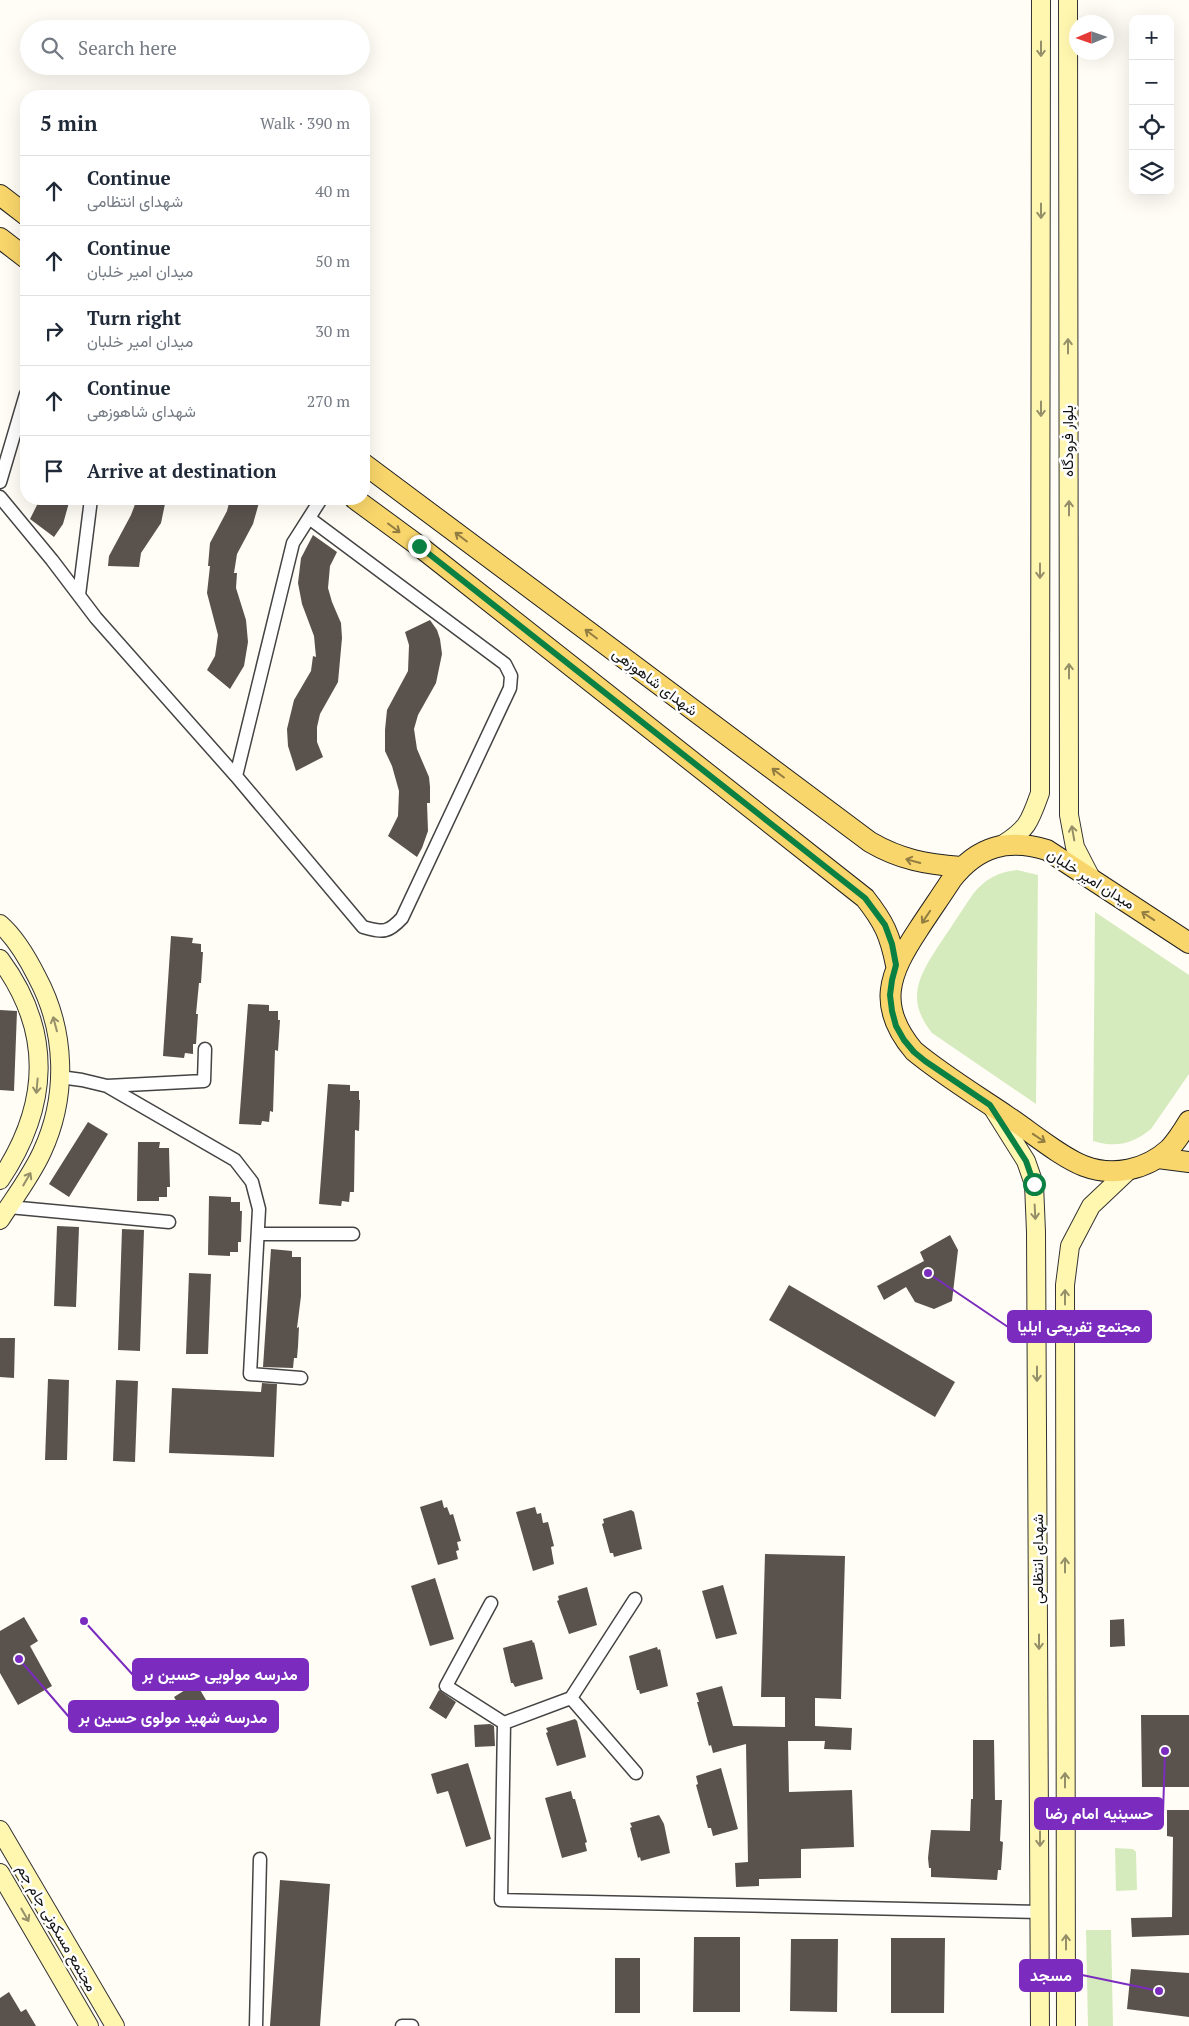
<!DOCTYPE html>
<html lang="en">
<head>
<meta charset="utf-8">
<style>
	body { margin:0; font-family:"PT Serif",Vazirmatn,serif; background:#f2f2f3; color:#1f2937 }
	.controls { position:absolute; right:15px; top:15px; display:grid; overflow:hidden; border-radius:10px; box-shadow:0 5px 20px #0002 }
	.controls button { width:45px; height:45px; display:grid; place-items:center; padding:0; border:0; border-bottom:1px solid #e0e1e3; background:#fff; color:#1f2937; font:25px sans-serif }
	.compass { position:absolute; left:1069px; top:15px; width:45px; height:45px; border-radius:50%; background:#fff; box-shadow:0 5px 20px #0002; rotate:268deg }
	.stop { position:absolute; width:15px; height:15px; margin:-11px; border:4px solid #0b8043; border-radius:50%; background:#fff }
	.stop.end { background:#0b8043; border-color:#fff; box-shadow:0 1px 5px #0008 }
	.list { margin:0; padding:0; list-style:none }
	h2 { display:flex; justify-content:space-between; align-items:center; height:65px; margin:0; padding:0 20px; font-size:21px }
	h2 small { font-size:16px; font-weight:400; color:#747a83 }
	.list li { display:grid; grid-template-columns:32px 1fr auto; gap:15px; align-items:center; box-sizing:border-box; height:70px; padding:0 20px; border-top:1px solid #e0e1e3 }
	.list b { display:block; font-size:19px; white-space:nowrap }
	.list p { margin:0; font-size:16px; white-space:nowrap; color:#747a83 }
	.list em { font-size:16px; font-style:normal; color:#747a83 }
	.icon { flex:none; width:28px; height:28px; fill:none; stroke:currentColor; stroke-width:2; stroke-linecap:round; stroke-linejoin:round }
	.map { position:relative; flex:none; width:1189px; height:2026px; overflow:hidden }
	.search { position:absolute; background:#fff; box-shadow:0 5px 20px #0002; left:20px; top:20px; width:350px; height:55px; display:flex; align-items:center; gap:12px; box-sizing:border-box; padding:0 18px; border-radius:28px; color:#747a83; font-size:19px }
	.panel { position:absolute; background:#fff; box-shadow:0 5px 20px #0002; left:20px; top:90px; width:350px; height:415px; border-radius:20px }
	.map>svg:first-child { display:block }
	.green { fill:#d5ebbd }
	.building { fill:#5a524d }
	.lines { fill:none; stroke-linecap:round; stroke-linejoin:round }
	.street-casing { stroke:#444; stroke-width:15 }
	.secondary-casing { stroke:#333; stroke-width:20 }
	.primary-casing { stroke:#222; stroke-width:22 }
	.street { stroke:#fff; stroke-width:12 }
	.secondary { stroke:#fff6b0; stroke-width:18 }
	.primary { stroke:#f9d66b; stroke-width:20 }
	.oneway { stroke:#948f68 }
	.oneway2 { stroke:#917d42 }
	.route { stroke:#0b8043; stroke-width:6 }
	.labels { text-anchor:middle; stroke-width:5; stroke-linejoin:round; paint-order:stroke }
	.street-label { font-size:15px; fill:#111; stroke:#fff }
	.leader { fill:none; stroke:#7b2cbf; stroke-width:2 }
	.callout-dot { fill:#7b2cbf; stroke:#fff; stroke-width:2 }
	.callout { fill:#7b2cbf; stroke:#7b2cbf; stroke-width:2 }
	.callout-label { font-size:16px; text-anchor:middle; font-weight:bold; fill:#fff }
</style>
</head>
<body>
<div class="map">
<svg width="1189" height="2026" viewBox="0 0 1189 2026">
	<rect width="100%" height="100%" fill="#fffdf5"/>
	<path class="green" d="M1017,870l21,5 -2,229 -104,-71c-28,-35 -12,-59 9,-91 11,-16 21,-32 32,-48 12,-15 25,-22 44,-24z
		M1095,912l94,63v99l-38,55c-18,15 -36,19 -58,12z
		M1152,1808v20l-36,2 -1,-21z
		M1115,1848l18,1 3,3 1,38 -21,1z
		M1086,1930h25l2,96h-25z"/>
	<path class="building" d="M40,499h30l-7,25 -9,13 -24,-18z
		M137,499h29l-5,24 -20,30 -2,14 -31,-1 1,-10 22,-41z
		M230,499h30l-7,25 -16,30 -3,19h3l-1,15 10,32 2,22 -4,24 -14,23 -23,-19 8,-14 3,-21 -11,-42 3,-27h-2l2,-23 17,-32z
		M313,535l24,17 -7,14 -2,22 4,14 9,21 1,15 -4,44 -18,32 -3,13v15l6,15 -27,14 -8,-25 -1,-17 7,-29 17,-29 2,-15 3,1 -2,-21 -12,-32 -4,-21 3,-25z
		M430,620l7,10 3,9 2,15 -6,29 -18,32 -4,14 3,20 12,28 1,10v16h-3l1,28 -6,17 -5,9 -29,-21 10,-20 1,-25 -7,-25 -7,-15v-21l2,-20 21,-39 1,-26 -4,-13z
		M171,936l22,2 -1,5 9,1v8h2l-2,31h-2l-3,31h2l-2,30h-3v10l-8,-1 -1,5 -21,-2z
		M248,1004l21,1v6h9v9h2l-2,31 -3,-1 -2,62 -3,-1 -1,11 -7,-1 -1,4 -22,-1z
		M0,1010l17,1 -3,80 -14,-1z
		M328,1084l22,1v6h9v9h1l-1,31 -4,-1 -1,62h-4l-1,10 -7,-1 -1,5 -22,-2z
		M88,1122l20,12 -39,63 -20,-13z
		M138,1142h22l-1,6h10l1,39h-3v10h-8v4h-22z
		M209,1196l22,1v5h9v9h2l-1,31h-3v10h-8v4l-22,-1z
		M57,1226l22,1 -3,80 -22,-1z
		M122,1229l22,1 -4,121 -22,-1z
		M950,1235l8,15 -6,51 -18,8 -19,-7 -9,-15 -22,13 -7,-14 47,-25 -4,-9z
		M271,1249l21,2v6h9v39l-4,32 2,-1 -1,19 -1,12h-3l-1,10 -30,-1z
		M189,1273l22,1 -3,80h-22z
		M789,1285l166,97 -20,35 -166,-97z
		M0,1338h15l-1,40 -14,-1z
		M48,1379l21,1 -2,80h-22z
		M116,1380l22,1 -3,81 -22,-1z
		M262,1383l15,1 -3,73 -105,-4 3,-65 89,4z
		M442,1500l2,8 3,-1 3,8 3,-1 8,27 -4,1 2,8 -3,1 2,8 -20,6 -18,-58z
		M535,1507l2,7 4,-1 2,10 5,-1 6,24 -3,1 3,17 -21,7 -17,-59z
		M631,1510l3,2 8,37 -28,8 -1,-4h-3l-8,-29 2,-1 -1,-4z
		M765,1554l80,2 -4,143 -26,-1v28l37,2 -1,22 -27,-1 1,-8h-37l1,51 63,-2 2,57 -53,2v29l-42,1v7l-23,1 -1,-24 13,-1 -2,-118 -33,9 -2,-8 -2,1 -12,-44h2l-3,-9 26,-7 11,40 52,1v-30h-24z
		M435,1578l19,61 -24,7 -19,-60z
		M723,1585l14,49 -21,5 -14,-48z
		M587,1587l10,38 -28,9 -12,-33 2,-1 -1,-4z
		M24,1617l14,24 -8,5 22,40 -34,19 -18,-32v-42z
		M1124,1619l1,27 -15,1v-27z
		M532,1640l1,3 1,-1 9,37 -28,8 -2,-4h-2l-8,-35z
		M657,1647l1,3 2,-1 8,37 -28,8 -1,-4h-2l-8,-34z
		M196,1683l13,22 -22,14 -13,-22z
		M439,1690l17,12 -10,17 -17,-11z
		M1141,1715h48v72h-47z
		M575,1719l2,2 9,36 -29,9 -11,-33 2,-1 -2,-4z
		M490,1724l4,2 1,20 -20,1 -1,-22z
		M973,1740h21l1,60h7l-2,41 3,1 -2,28h-3l-1,10 -66,-3v-9h-2l-1,-10 3,-28 39,1 1,-32h2z
		M468,1763l23,76 -25,8 -18,-56 -11,3 -6,-20z
		M721,1768l17,61 -25,7 -2,-8h-3l-12,-43 2,-1 -2,-8z
		M571,1791l2,8h2l12,43 -2,1 2,8 -25,7 -17,-60z
		M1167,1810h22v125l-57,2 -1,-19 41,-1 1,-80 -6,-1z
		M659,1815l5,9 6,29 -29,8 -1,-4 -2,1 -8,-30 2,-1 -2,-4z
		M280,1880l50,4 -10,142h-50z
		M694,1937h46v75h-47z
		M891,1938h54l-1,75h-53z
		M791,1939h47l-1,73 -47,-1z
		M615,1958h25v55h-25z
		M1131,1969l58,4v44l-62,-8z
		M9,1992l12,20 5,-3 10,17h-36v-28z"/>
	<g class="lines">
		<g class="street-casing">
			<path id="street" d="M0,482l26,-88
				M0,497l52,63 44,58 140,158 127,151c20,5 24,7 39,-9l108,-230 1,-12 -6,-12 -196,-146
				M79,595l12,-96
				M236,776l57,-233 28,-44
				M60,1077l22,3 25,6 128,74 17,22 7,27 -9,165 51,4
				M107,1086l97,-5 1,-32
				M9,1207l160,15
				M258,1234h95
				M491,1603l-45,83 58,37
				M571,1698l65,75
				M504,1723l-3,177 540,12
				M504,1723l67,-25 64,-99
				M256,2026l4,-167
				M402,2026h10"/>
		</g>
		<g class="secondary-casing">
			<path id="secondary" d="M1068,0l1,815 6,32 16,31
				M1002,845c26,-16 28,-24 38,-52l1,-793
				M0,924c15,13 28,35 37,53 29,54 31,119 5,175 -11,24 -28,46 -42,68
				M0,959c54,73 49,148 0,221
				M992,1107l34,54 8,23 2,48 4,794
				M0,1830l115,196
				M0,1873l89,153
				M1066,2026l-1,-741 5,-39 21,-40 38,-36"/>
		</g>
		<g class="primary-casing">
			<path id="primary" d="M0,195l26,20
				M0,238l26,20
				M364,464l506,378c31,18 56,22 91,25
				M355,499l64,47 446,352c19,24 25,37 31,67
				M1189,943l-142,-93c-39,-12 -69,-4 -95,29 -11,17 -23,34 -34,51 -29,44 -42,76 -4,121 29,24 62,44 93,65 23,15 52,40 77,50 29,11 62,4 85,-17 8,-8 14,-18 20,-28
				M1158,1158l31,4"/>
		</g>
		<use href="#street" class="street"/>
		<use href="#secondary" class="secondary"/>
		<use href="#primary" class="primary"/>
	</g>
	<defs><path id="oneway-shaft" d="M-6 0H5M1.5-3L5.5 0L1.5 3" fill="none" stroke-width="1.6" stroke-linecap="round" stroke-linejoin="round" transform="scale(1.25)"/></defs>
	<g class="oneway">
		<use href="#oneway-shaft" transform="translate(1041 49) rotate(90)"/>
		<use href="#oneway-shaft" transform="translate(1041 211) rotate(90)"/>
		<use href="#oneway-shaft" transform="translate(1068 346) rotate(-90)"/>
		<use href="#oneway-shaft" transform="translate(1041 409) rotate(90)"/>
		<use href="#oneway-shaft" transform="translate(1069 508) rotate(-90)"/>
		<use href="#oneway-shaft" transform="translate(1040 571) rotate(90)"/>
		<use href="#oneway-shaft" transform="translate(1069 671) rotate(-90)"/>
		<use href="#oneway-shaft" transform="translate(1073 833) rotate(-100)"/>
		<use href="#oneway-shaft" transform="translate(55 1024) rotate(-105)"/>
		<use href="#oneway-shaft" transform="translate(37 1086) rotate(95)"/>
		<use href="#oneway-shaft" transform="translate(27 1179) rotate(-60)"/>
		<use href="#oneway-shaft" transform="translate(1035 1212) rotate(87)"/>
		<use href="#oneway-shaft" transform="translate(1065 1297) rotate(-90)"/>
		<use href="#oneway-shaft" transform="translate(1037 1374) rotate(90)"/>
		<use href="#oneway-shaft" transform="translate(1065 1565) rotate(-90)"/>
		<use href="#oneway-shaft" transform="translate(1039 1642) rotate(90)"/>
		<use href="#oneway-shaft" transform="translate(1065 1780) rotate(-90)"/>
		<use href="#oneway-shaft" transform="translate(1040 1839) rotate(90)"/>
		<use href="#oneway-shaft" transform="translate(25 1915) rotate(60)"/>
		<use href="#oneway-shaft" transform="translate(1066 1942) rotate(-90)"/>
	</g>
	<g class="oneway2">
		<use href="#oneway-shaft" transform="translate(394 528) rotate(37)"/>
		<use href="#oneway-shaft" transform="translate(461 537) rotate(-143)"/>
		<use href="#oneway-shaft" transform="translate(591 634) rotate(-143)"/>
		<use href="#oneway-shaft" transform="translate(778 773) rotate(-143)"/>
		<use href="#oneway-shaft" transform="translate(913 861) rotate(-165)"/>
		<use href="#oneway-shaft" transform="translate(1148 916) rotate(-146)"/>
		<use href="#oneway-shaft" transform="translate(926 917) rotate(124)"/>
		<use href="#oneway-shaft" transform="translate(1039 1138) rotate(34)"/>
	</g>
	<g class="lines">
		<path class="route" d="M419,546l446,352 20,27 7,19 4,21 -4,15 -2,15 2,16 4,15 8,14 10,12 11,9 65,44 36,56 8,23"/>
	</g>
	<g class="labels">
		<g class="street-label">
			<text transform="translate(1068 441) rotate(-90)" y="5">بلوار فرودگاه</text>
			<text transform="translate(655 682) rotate(37)" y="5">شهدای شاهوزهی</text>
			<text transform="translate(1091 879) rotate(32)" y="5">میدان امیر خلبان</text>
			<text transform="translate(1038 1559) rotate(-90)" y="5">شهدای انتظامی</text>
			<text transform="translate(57 1928) rotate(60)" y="5">مجتمع مسکونی جام جم</text>
		</g>
	</g>
	<path class="leader" d="M928 1273L1008 1327M84 1621L133 1675M19 1659L69 1717M1165 1751L1163 1814M1159 1991L1082 1975"/>
	<g class="callout-dot">
		<circle cx="928" cy="1273" r="5"/>
		<circle cx="84" cy="1621" r="5"/>
		<circle cx="19" cy="1659" r="5"/>
		<circle cx="1165" cy="1751" r="5"/>
		<circle cx="1159" cy="1991" r="5"/>
	</g>
	<g class="callout">
		<rect x="1008" y="1311" width="143" height="31" rx="5"/>
		<rect x="133" y="1659" width="175" height="31" rx="5"/>
		<rect x="69" y="1701" width="209" height="31" rx="5"/>
		<rect x="1035" y="1798" width="128" height="31" rx="5"/>
		<rect x="1020" y="1960" width="62" height="31" rx="5"/>
	</g>
	<g class="callout-label">
		<text x="1079" y="1332">مجتمع تفریحی ایلیا</text>
		<text x="220" y="1680">مدرسه مولویی حسین بر</text>
		<text x="173" y="1723">مدرسه شهید مولوی حسین بر</text>
		<text x="1099" y="1819">حسینیه امام رضا</text>
		<text x="1051" y="1981">مسجد</text>
	</g>
</svg>
<div class="controls">
<button>+</button>
<button>−</button>
<button><svg class="icon" aria-label="locate" viewBox="0 0 24 24"><circle cx="12" cy="12" r="6"/><path d="M12 2v4M12 18v4M2 12h4M18 12h4"/></svg></button>
<button><svg class="icon" aria-label="layers" viewBox="0 0 24 24"><path d="M12 4l9 5-9 5-9-5zM3 14l9 5 9-5"/></svg></button>
</div>
<svg class="compass" viewBox="-18 -18 36 36"><path d="M0-13l5 13h-10z" fill="#e53935"/><path d="M0 13l5-13h-10z" fill="#747a83"/></svg>
<div class="stop" style="left:1034px;top:1184px"></div>
<div class="stop end" style="left:419px;top:546px"></div>
<div class="search"><svg class="icon" aria-label="search" viewBox="0 0 24 24"><circle cx="10" cy="10" r="6"/><path d="M15 15l6 6"/></svg>Search here</div>
<section class="panel">
<h2>5 min<small>Walk · 390 m</small></h2>
<ul class="list">
<li><svg class="icon" aria-label="ahead" viewBox="0 0 24 24"><path d="M12 20V5M6 11l6-6 6 6"/></svg><div><b>Continue</b><p>شهدای انتظامی</p></div><em>40 m</em></li>
<li><svg class="icon" aria-label="ahead" viewBox="0 0 24 24"><path d="M12 20V5M6 11l6-6 6 6"/></svg><div><b>Continue</b><p>میدان امیر خلبان</p></div><em>50 m</em></li>
<li><svg class="icon" aria-label="right" viewBox="0 0 24 24"><path d="M7 20v-9h11M14 6l5 5-5 5"/></svg><div><b>Turn right</b><p>میدان امیر خلبان</p></div><em>30 m</em></li>
<li><svg class="icon" aria-label="ahead" viewBox="0 0 24 24"><path d="M12 20V5M6 11l6-6 6 6"/></svg><div><b>Continue</b><p>شهدای شاهوزهی</p></div><em>270 m</em></li>
<li><svg class="icon" aria-label="arrive" viewBox="0 0 24 24"><path d="M6 21V4h12l-3 4 3 4H6"/></svg><div><b>Arrive at destination</b></div></li>
</ul>
</section>
</div>
</body>
</html>
